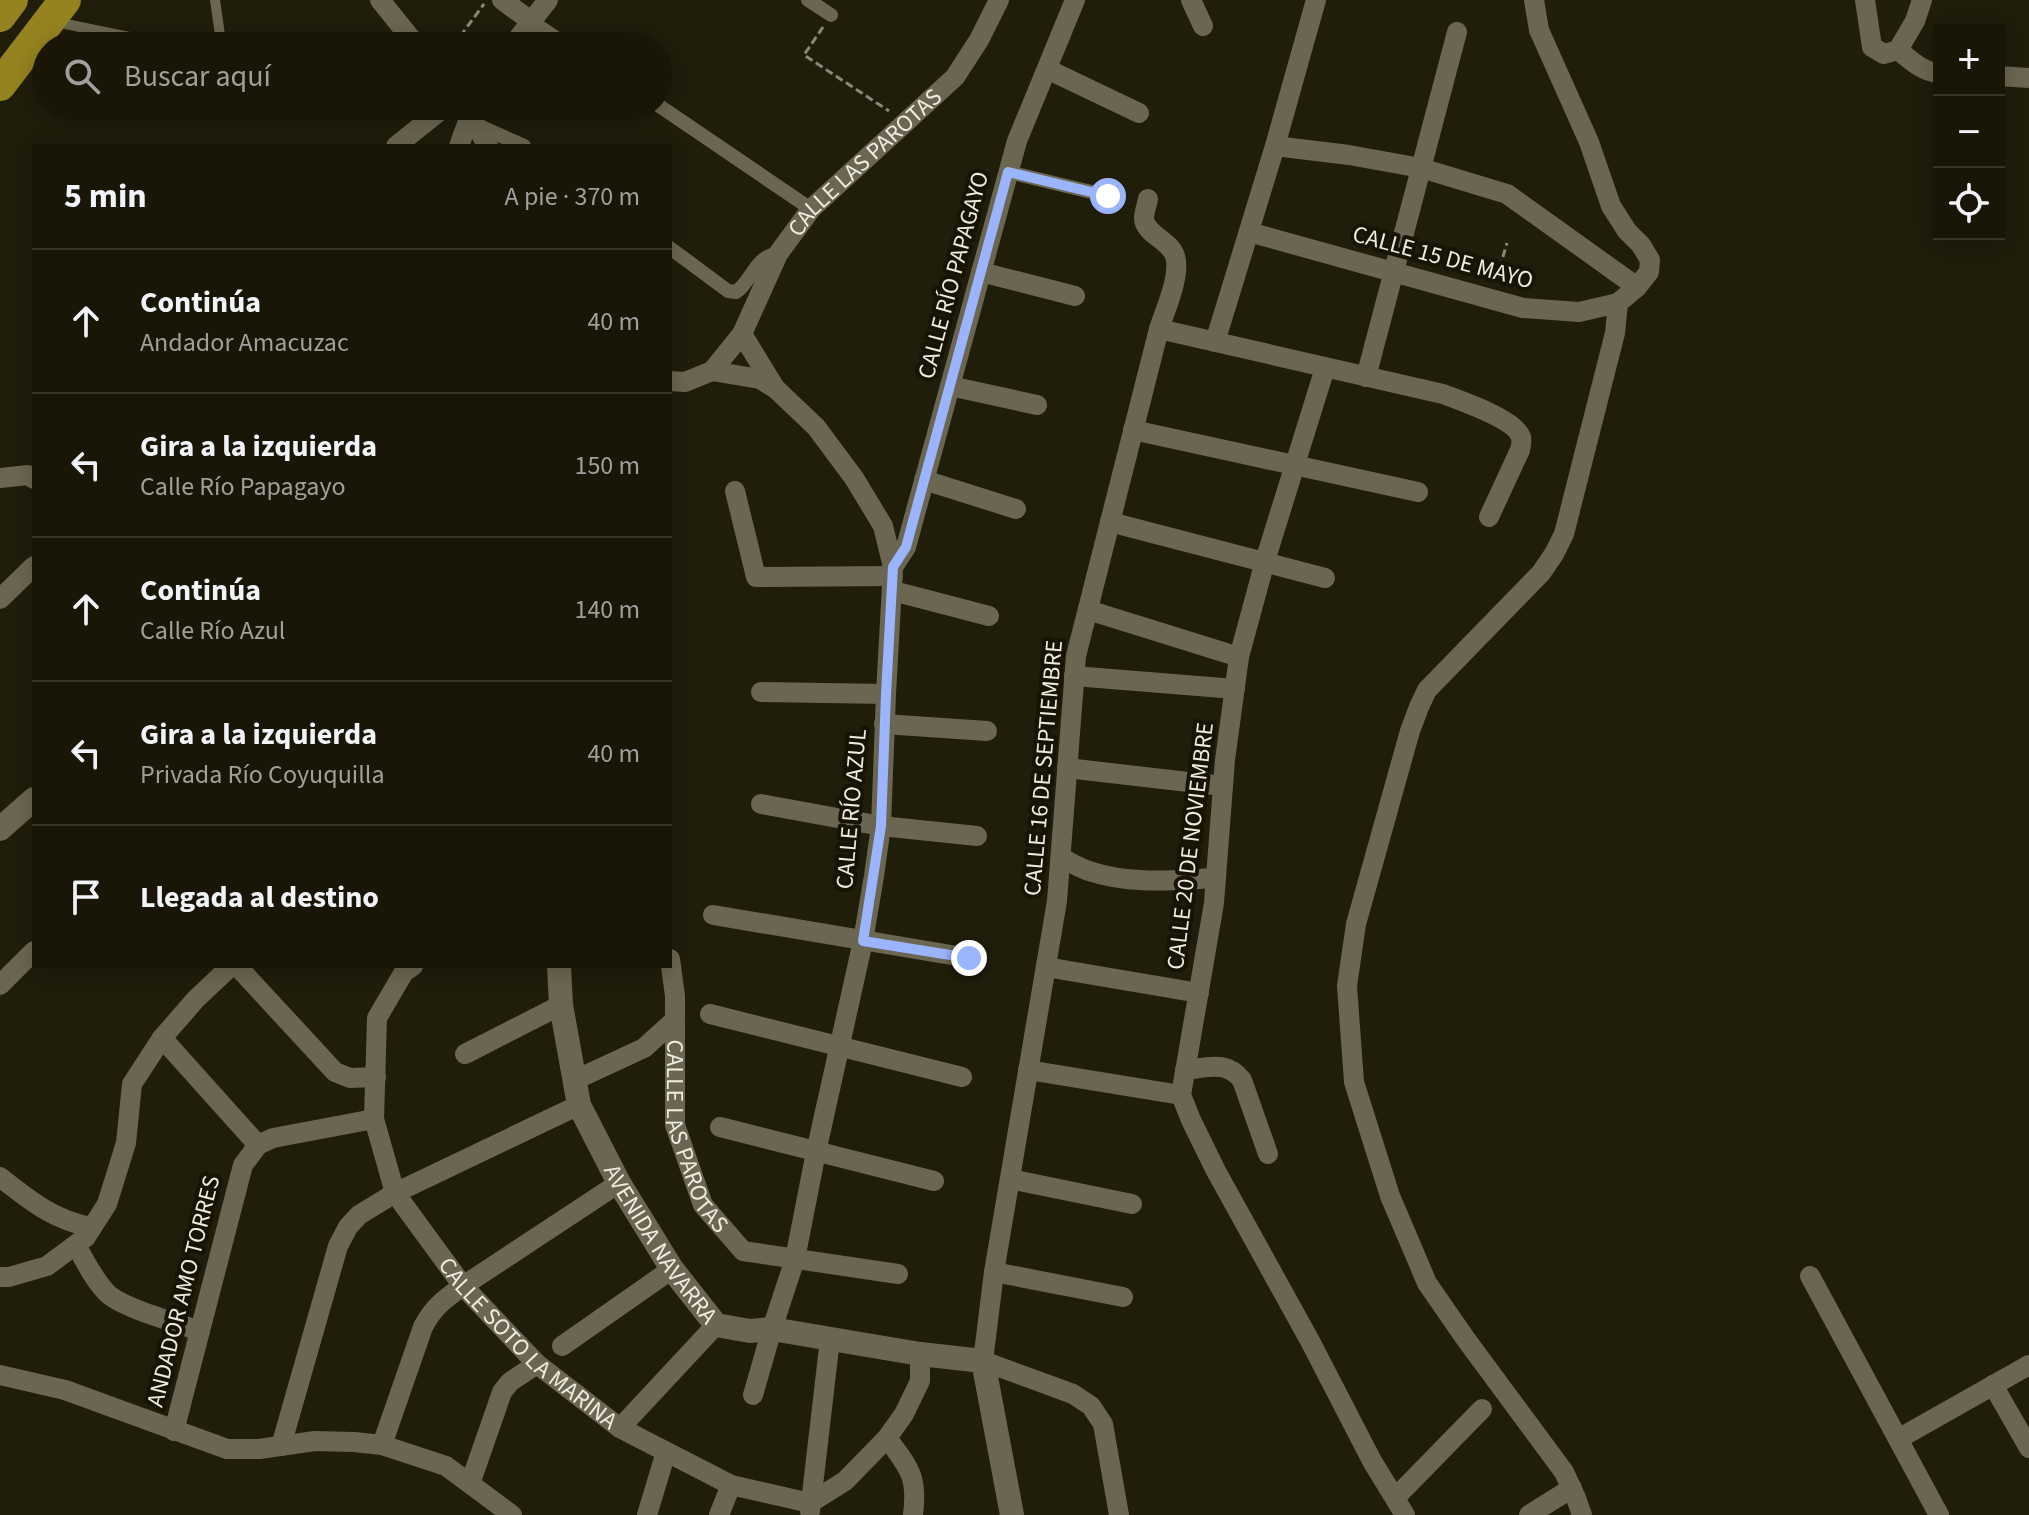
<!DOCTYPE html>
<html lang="es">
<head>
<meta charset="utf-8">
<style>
	body { margin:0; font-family:"Source Sans 3",sans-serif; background:#262316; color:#f1f3f6 }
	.controls { position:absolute; right:24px; top:24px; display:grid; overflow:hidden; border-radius:0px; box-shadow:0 4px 20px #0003 }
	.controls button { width:72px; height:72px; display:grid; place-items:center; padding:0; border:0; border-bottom:2px solid #373529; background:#191608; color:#f1f3f6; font:40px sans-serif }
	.stop { position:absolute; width:24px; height:24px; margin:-18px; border:6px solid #9ab5fd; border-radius:50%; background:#fff }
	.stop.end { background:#9ab5fd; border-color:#fff; box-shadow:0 2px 8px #0008 }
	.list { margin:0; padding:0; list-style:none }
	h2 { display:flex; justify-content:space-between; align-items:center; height:104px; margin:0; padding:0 32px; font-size:34px }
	h2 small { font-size:26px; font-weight:400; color:#9f9f9c }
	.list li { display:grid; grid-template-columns:52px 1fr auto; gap:24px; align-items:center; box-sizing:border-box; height:144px; padding:0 32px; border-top:2px solid #373529 }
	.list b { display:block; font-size:30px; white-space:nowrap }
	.list p { margin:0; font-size:26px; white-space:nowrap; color:#9f9f9c }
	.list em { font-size:26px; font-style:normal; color:#9f9f9c }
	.icon { flex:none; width:44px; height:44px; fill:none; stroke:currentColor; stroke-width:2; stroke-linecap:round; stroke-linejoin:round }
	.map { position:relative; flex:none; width:2029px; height:1515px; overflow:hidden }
	.search { position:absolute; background:#191608; box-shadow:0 4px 20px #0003; left:32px; top:32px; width:640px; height:88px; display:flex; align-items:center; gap:20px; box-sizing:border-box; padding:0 28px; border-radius:44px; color:#9f9f9c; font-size:30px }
	.panel { position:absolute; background:#191608; box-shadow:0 4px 20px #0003; left:32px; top:144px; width:640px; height:824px; border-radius:0px }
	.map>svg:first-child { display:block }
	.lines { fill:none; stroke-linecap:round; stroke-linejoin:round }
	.path { stroke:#8b8779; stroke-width:3; stroke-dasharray:8 4; stroke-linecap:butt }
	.service { stroke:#6a6651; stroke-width:10 }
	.pedestrian { stroke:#6a6651; stroke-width:14 }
	.minor { stroke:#6a6651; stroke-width:20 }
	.tertiary { stroke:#6a6651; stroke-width:24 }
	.trunk { stroke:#958320; stroke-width:32 }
	.route { stroke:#9ab5fd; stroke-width:10 }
	.labels { text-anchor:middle; stroke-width:8; stroke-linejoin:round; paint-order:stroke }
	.street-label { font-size:24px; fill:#eeebe0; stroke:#171403 }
</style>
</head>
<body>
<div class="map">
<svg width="2029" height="1515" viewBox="0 0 2029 1515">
	<rect width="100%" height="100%" fill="#211d0b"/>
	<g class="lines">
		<path class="path" d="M823,27l-19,28 85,56
			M453,46l31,-42
			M1496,280l11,-37"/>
		<path class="service" d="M56,22l117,24
			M206,46l14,-11 -5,-35"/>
		<path class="pedestrian" d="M808,0l23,15
			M531,21l37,25
			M658,105l153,104
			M477,125l47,21
			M1008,172l100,24
			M670,248l58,43 8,1c16,-11 20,-37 42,-38"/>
		<g class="minor">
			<path d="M380,0l37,46"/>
			<path d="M502,0l29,21"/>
			<path d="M1191,0l12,26"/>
			<path d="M1865,0l7,47 12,7 14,-4 17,-29 7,-21"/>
			<path d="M512,46l36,-46"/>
			<path d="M1898,50c13,10 24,22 41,23"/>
			<path d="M1047,69l92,44"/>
			<path d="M1999,76l30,2"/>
			<path d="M464,106l24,40"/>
			<path d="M396,146l50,-40"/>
			<path d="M459,146l14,-38"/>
			<path d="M1275,146l74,9 72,13 86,26 130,93"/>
			<path d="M1249,232l274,76 56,4 39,-9 19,-16 12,-15 1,-12 -9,-15 -14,-14 -16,-25 -22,-64 -50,-112 -5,-30"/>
			<path d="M981,272l94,24"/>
			<path d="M1159,329l284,65c18,7 72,25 78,43 1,4 0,9 -1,13l-31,67"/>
			<path d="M742,334l33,54"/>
			<path d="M1215,342l60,-196 41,-146"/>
			<path d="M1325,368l-60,193 -26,96 -14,103 -11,143 -33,192 10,25 25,51 94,170 62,120 33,54"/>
			<path d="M712,371l48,8 16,10 40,38 38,51 29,48 10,41 -7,127 -5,132 -7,50 -11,65 -47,211 -21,107 -23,70 -19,66"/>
			<path id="s1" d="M712,371l30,-37 36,-80 33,-45 144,-132 24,-37 20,-40"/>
			<path d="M1366,377l91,-345"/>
			<path d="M670,381l15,1 27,-11"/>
			<path d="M950,386l87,19"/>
			<path d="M1133,430l285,62"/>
			<path d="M0,478l28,-3 6,4"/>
			<path d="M924,480l92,29"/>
			<path d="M735,491l21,86 137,-1"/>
			<path d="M1110,522l215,56"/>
			<path d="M893,567l13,-20 111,-406 58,-141"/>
			<path d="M893,591l96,25"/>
			<path d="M0,599l34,-33"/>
			<path d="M1088,610l151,47"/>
			<path d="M1074,676l161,13"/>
			<path d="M761,692l125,2"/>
			<path d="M884,724l103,7"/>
			<path d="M1067,768l156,18"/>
			<path d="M761,804l120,22 96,10"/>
			<path d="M1061,858c9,4 19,10 28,13 41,14 85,9 127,7"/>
			<path d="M713,915l256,43"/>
			<path id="s2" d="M670,959l5,37v129l28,80 40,46 155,23"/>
			<path d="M237,966l98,106 15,6 26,-1"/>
			<path id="s3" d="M413,966l-9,6 -27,46 -3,101 21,74 68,93 74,78 83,64 111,57 79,18 35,-22 42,-43 17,-24 16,-33v-27"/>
			<path d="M1046,967l153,26"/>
			<path d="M0,985l34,-34"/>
			<path d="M710,1014l252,63"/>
			<path d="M162,1038l96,107"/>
			<path d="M465,1054l96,-49"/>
			<path d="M1028,1070l153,25"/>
			<path d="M1185,1070c23,-2 41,-10 57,10l26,74"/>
			<path d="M575,1080l69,-32 31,-28"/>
			<path d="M720,1127l214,54"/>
			<path d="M0,1177c29,23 55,44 92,50"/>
			<path d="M1010,1179l122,25"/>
			<path d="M76,1245c9,16 18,35 31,48 15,15 70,30 93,38"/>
			<path d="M994,1272l129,25"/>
			<path d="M1810,1276l129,239"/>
			<path d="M0,1277h9l38,-11 39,-29 21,-33 19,-61 6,-59 30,-46 34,-39 35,-33"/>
			<path d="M562,1346l110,-77"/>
			<path d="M0,1375l65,15 162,59h32l56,-8 39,1 28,3 64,21 66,49"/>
			<path d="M1993,1385l36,63"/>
			<path d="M620,1428l96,-103"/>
			<path d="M174,1431l69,-266 15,-20 15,-7 101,-19"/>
			<path d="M887,1438c22,30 31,38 26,77"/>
			<path d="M1898,1439l131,-74"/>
			<path d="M382,1445l41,-118c11,-21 22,-28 40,-41l156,-103"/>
			<path d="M281,1446l57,-200 10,-19 11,-12 36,-22 184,-88"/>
			<path d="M470,1484l32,-92 8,-10 27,-18"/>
			<path d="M1396,1497l86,-88"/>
			<path d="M810,1511l20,-172"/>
			<path d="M647,1515l19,-63"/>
			<path d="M719,1515l12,-30"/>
			<path d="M1119,1515l-16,-91 -12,-18 -18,-12 -90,-33 11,-89 63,-371 19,-245 83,-327c6,-19 22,-53 16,-73 -5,-16 -31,-22 -31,-38 0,-6 3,-13 4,-19"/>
			<path d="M1529,1515l43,-27"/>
			<path d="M1582,1515l-6,-17 -12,-26 -99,-134 -38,-55 -37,-87 -36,-114 -7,-96 9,-62 54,-193 9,-24 8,-17 114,-117 13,-19 10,-20 51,-201 3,-30"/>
		</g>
		<g class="tertiary">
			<path d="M0,829l34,-30"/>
			<path id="s4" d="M559,966l2,39 18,100 40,78 53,86 44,56 34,6 22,-2 148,25 63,7 29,154"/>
		</g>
		<path class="trunk" d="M0,16l12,-16
			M0,85l65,-85"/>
	</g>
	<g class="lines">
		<path class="route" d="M969,958l-106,-17 18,-115 5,-132 7,-127 13,-20 102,-375 100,24"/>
	</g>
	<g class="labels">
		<g class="street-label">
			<text dy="8" stroke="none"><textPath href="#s1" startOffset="262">CALLE LAS PAROTAS</textPath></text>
			<text transform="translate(1443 257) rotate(15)" y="8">CALLE 15 DE MAYO</text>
			<text transform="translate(953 275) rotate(-75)" y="8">CALLE RÍO PAPAGAYO</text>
			<text transform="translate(1043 768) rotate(-85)" y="8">CALLE 16 DE SEPTIEMBRE</text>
			<text transform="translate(851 809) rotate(-85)" y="8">CALLE RÍO AZUL</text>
			<text transform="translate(1190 846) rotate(-83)" y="8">CALLE 20 DE NOVIEMBRE</text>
			<text dy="8" stroke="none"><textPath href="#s2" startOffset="182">CALLE LAS PAROTAS</textPath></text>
			<text dy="8" stroke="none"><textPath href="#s4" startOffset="302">AVENIDA NAVARRA</textPath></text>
			<text transform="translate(183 1291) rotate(-76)" y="8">ANDADOR AMO TORRES</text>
			<text dy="8" stroke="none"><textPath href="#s3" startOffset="444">CALLE SOTO LA MARINA</textPath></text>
		</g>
	</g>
</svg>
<div class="controls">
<button>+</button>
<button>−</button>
<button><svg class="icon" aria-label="locate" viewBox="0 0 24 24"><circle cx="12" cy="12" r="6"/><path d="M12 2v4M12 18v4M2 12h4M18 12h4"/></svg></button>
</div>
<div class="stop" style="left:1108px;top:196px"></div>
<div class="stop end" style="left:969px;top:958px"></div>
<div class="search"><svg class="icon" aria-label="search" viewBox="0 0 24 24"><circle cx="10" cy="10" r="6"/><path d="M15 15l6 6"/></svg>Buscar aquí</div>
<section class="panel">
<h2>5 min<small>A pie · 370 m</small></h2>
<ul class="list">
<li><svg class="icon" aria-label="ahead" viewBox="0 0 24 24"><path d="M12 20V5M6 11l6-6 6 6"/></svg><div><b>Continúa</b><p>Andador Amacuzac</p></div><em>40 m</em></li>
<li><svg class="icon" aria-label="left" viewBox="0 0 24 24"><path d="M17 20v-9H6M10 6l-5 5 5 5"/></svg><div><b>Gira a la izquierda</b><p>Calle Río Papagayo</p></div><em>150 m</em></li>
<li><svg class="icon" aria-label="ahead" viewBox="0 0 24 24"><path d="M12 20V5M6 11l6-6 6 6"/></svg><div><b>Continúa</b><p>Calle Río Azul</p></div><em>140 m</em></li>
<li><svg class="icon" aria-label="left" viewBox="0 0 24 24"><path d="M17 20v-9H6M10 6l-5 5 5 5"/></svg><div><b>Gira a la izquierda</b><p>Privada Río Coyuquilla</p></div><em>40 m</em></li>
<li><svg class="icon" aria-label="arrive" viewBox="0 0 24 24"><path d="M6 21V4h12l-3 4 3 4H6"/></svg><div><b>Llegada al destino</b></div></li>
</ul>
</section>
</div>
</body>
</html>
